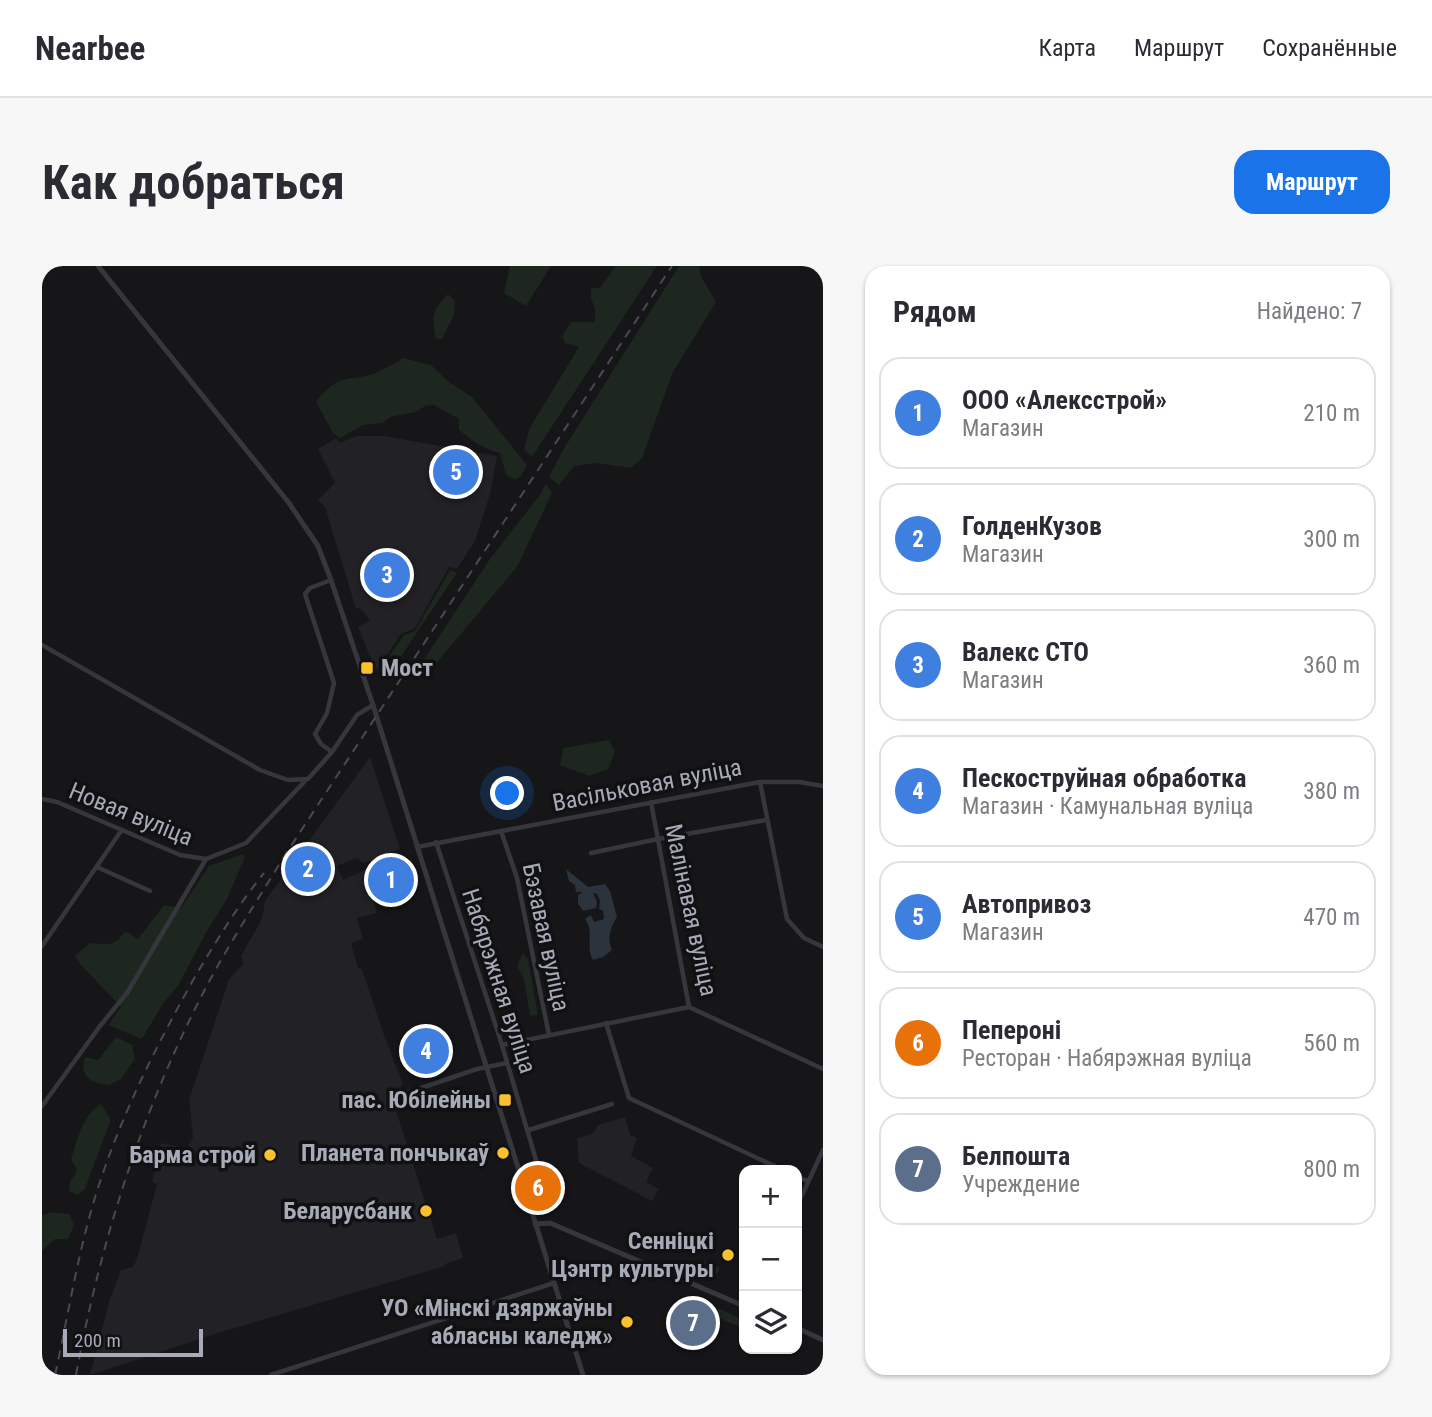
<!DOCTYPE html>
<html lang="ru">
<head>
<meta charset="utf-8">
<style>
	body { margin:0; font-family:"Roboto Condensed",sans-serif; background:#f7f7f7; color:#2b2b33 }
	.controls { position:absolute; right:21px; bottom:21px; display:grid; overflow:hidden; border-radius:14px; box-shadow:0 2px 5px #0004 }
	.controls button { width:63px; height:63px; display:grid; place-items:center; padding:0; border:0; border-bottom:2px solid #e1e1e2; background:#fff; color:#2b2b33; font:35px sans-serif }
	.scale { position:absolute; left:21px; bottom:18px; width:140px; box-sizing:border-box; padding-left:7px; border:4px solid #a7abb8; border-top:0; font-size:19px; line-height:24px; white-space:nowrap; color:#a7abb8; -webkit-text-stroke:5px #111012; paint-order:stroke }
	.you { position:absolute; left:466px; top:528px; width:24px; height:24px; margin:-18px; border:5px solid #fff; border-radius:50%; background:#1a73e8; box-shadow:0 0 0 10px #1a73e833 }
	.badge { display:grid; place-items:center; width:46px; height:46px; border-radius:50%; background:#1a73e8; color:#fff; font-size:23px; font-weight:700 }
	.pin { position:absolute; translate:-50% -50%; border:4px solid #fff; box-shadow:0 2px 7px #0006 }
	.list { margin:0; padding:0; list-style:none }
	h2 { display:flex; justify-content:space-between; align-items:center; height:91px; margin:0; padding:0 28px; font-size:30px }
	h2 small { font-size:23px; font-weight:400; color:#7c7c81 }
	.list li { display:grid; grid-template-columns:46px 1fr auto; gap:21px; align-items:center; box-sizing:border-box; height:112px; margin:0 14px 14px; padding:0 14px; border:2px solid #e1e1e2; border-radius:21px }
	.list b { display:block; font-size:26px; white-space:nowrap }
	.list p { margin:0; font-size:23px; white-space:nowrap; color:#7c7c81 }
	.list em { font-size:23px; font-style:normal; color:#7c7c81 }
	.icon { flex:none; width:38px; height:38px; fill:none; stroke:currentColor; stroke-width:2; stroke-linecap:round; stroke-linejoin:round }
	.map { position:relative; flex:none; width:781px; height:1109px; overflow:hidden; border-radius:21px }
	header { display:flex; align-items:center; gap:42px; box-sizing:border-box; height:98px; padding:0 35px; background:#fff; border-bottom:2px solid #e1e1e2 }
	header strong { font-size:33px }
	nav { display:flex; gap:38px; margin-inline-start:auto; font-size:24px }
	.intro { display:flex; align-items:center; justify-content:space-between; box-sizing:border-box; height:168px; padding:0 42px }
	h1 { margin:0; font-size:49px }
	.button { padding:18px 32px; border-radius:21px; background:#1a73e8; color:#fff; font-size:24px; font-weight:700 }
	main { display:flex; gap:42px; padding:0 42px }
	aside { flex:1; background:#fff; border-radius:21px; box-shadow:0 2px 5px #0004 }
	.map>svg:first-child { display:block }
	.built { fill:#222125 }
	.green { fill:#1d261f }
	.water { fill:#2b333c }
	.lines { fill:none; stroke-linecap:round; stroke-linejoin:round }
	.minor { stroke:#36373d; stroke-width:4.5 }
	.tertiary { stroke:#36373d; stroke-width:5 }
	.rail { stroke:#494b52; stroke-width:2; stroke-dasharray:9 7; stroke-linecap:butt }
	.poi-dot { fill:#f8c12d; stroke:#111012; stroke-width:2.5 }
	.labels { text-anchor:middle; stroke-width:7; stroke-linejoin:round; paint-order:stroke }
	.poi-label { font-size:24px; font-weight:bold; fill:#a7abb8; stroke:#111012; text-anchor:end }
	.street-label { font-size:24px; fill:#a7abb8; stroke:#111012 }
</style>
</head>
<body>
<header>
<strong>Nearbee</strong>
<nav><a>Карта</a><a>Маршрут</a><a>Сохранённые</a></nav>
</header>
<div class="intro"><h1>Как добраться</h1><a class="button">Маршрут</a></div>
<main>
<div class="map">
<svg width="781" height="1109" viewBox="0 0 781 1109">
	<rect width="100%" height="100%" fill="#161517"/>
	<path class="built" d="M314,170h28l113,20 -7,38 -15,47 -18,28 -8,-2 -34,61 -14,6 -25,37 -18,-44 12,-7 -10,-12 -4,1 -31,-102 -7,-7 17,-17 -17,-34 18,-11 4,5z
		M328,491l30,92 -36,14 -7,-5 -20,8 6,14 22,-10 12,43 -20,5 6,21 -12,4 7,25 4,1 22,66 19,49 -11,14 45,141 19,-6 7,25 -18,6v2l-227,67 -128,42 20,-76 11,-29 12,-3 4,-8 20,-75 -5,-2 9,-39 26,5 6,-11 -4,-37 40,-121 14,-15 -2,-8 21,-37 3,-18z
		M354,597l6,20 -20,6 -6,-20z
		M583,851l5,18 7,3 -6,18 22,12 -7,14 13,7 -7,12 -73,-38 -2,-24 16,-6 5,-8z"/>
	<path class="green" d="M468,0h41l-25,40 -22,-13z
		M574,0h41l-125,191 -8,-7 5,-21 50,-82 -14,-4 -3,-7 9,-14h24v-14l-4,-9v-11h9z
		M637,0h20l2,10 15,26 -43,70 -31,86 -11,10 -36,-5 -21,3 -15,19 -10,-8 14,-27z
		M406,28l7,7 -1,14 -12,24h-6c-5,-22 -3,-30 12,-45z
		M361,92l28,7 18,17 23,15 55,68 -6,11 -6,4 -9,-5 -6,-22c-16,-3 -28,-13 -41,-23v-11l-25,-14 -9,1 -9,6 -26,5 -7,6 -20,2 -23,13 -7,-5 -17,-31c25,-32 31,-18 62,-30 9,-4 17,-9 25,-14z
		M504,218l6,9 -35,74 -88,105 -8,-8 69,-105 49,-63z
		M408,304l7,3 -64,95 -6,-9 17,-24 11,-4z
		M567,474l6,12 -7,17 -19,7 -29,-11 3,-17z
		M201,588l2,3 -19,44 -18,28 -30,57 -16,19 -20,34 -34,-14 13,-18 -41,-43 -5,-8 15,-13c18,1 24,5 35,-12l13,8 26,-34 17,3 28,-42z
		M481,687l5,6 10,56 -8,1 -6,-37 -7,-13z
		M74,771l16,8 3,14 -14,20 -12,6c-18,-1 -30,-9 -24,-28l13,3z
		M59,838l9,14v4l-25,67 -7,6 -9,-4 1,-9 7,-12 -6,-10c5,-17 12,-47 30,-56z
		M10,946l17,2 5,11 -6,14h-13l-13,12v-36z
		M660,994l18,8 -6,13 -18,-8z
		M667,1038l31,14 2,3 -2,6 -35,-15z"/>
	<path class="water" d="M524,603l22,18 17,-3 5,7 7,26c-7,11 -10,21 -5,33l-9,7 -10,3c-8,-15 2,-28 -8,-41l6,-4 3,7 10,-3 -1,-8 -4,-2 1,-8 -3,-7 -4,-1 4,9 -1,6 -13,3 -5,-7v-9l5,-3h-7l-1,-7 -6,-4z"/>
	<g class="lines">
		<path class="minor" d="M0,379l218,125 28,10 20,-1 24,-27 -11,-8 -6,-10 12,-21 7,-30 -29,-89 5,-6 21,-8
			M290,486l25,-37 16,-10
			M718,516l27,137 17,19 19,9
			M0,533l15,3 123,53 26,4 40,-16 61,-64
			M609,536l38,205 134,62
			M459,565l16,47 32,157
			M394,576l66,203 42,142
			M375,581l343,-65h39l24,4
			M549,587l67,-14 108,-19
			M55,601l53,24
			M0,680l79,-115
			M564,757l23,75 154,72
			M460,779l187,-38
			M350,832l85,-29 30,-6
			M0,840l58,-80 27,-33 79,-134
			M487,864l83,-26
			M755,911l11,4
			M755,940l26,-56
			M229,1109l283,-92"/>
		<path class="tertiary" d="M56,0l191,237 29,43 13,34 42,125 210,670
			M493,958l15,-1 194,83
			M755,1062l26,12"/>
		<path class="rail" d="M13,1109c15,-68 25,-137 48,-202 24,-70 57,-134 93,-198 21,-35 42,-70 68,-102
			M34,1109c25,-137 69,-274 135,-397 23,-42 49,-82 74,-123l387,-589"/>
	</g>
	<g class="poi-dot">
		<rect x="318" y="395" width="14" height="14" rx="3.5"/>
		<rect x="456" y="827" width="14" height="14" rx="3.5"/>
		<circle cx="461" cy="887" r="7"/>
		<circle cx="228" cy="889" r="7"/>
		<circle cx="384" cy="945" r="7"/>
		<circle cx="686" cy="989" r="7"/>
		<circle cx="585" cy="1056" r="7"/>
	</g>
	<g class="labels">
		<g class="poi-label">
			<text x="339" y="410" text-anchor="start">Мост</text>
			<text x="449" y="842">пас. Юбілейны</text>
			<text x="447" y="895">Планета пончыкаў</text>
			<text x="214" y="897">Барма строй</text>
			<text x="370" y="953">Беларусбанк</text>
			<text x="672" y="983">Сенніцкі<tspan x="672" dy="28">Цэнтр культуры</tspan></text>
			<text x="571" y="1050">УО «Мінскі дзяржаўны<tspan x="571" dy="28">абласны каледж»</tspan></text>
		</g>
		<g class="street-label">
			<text transform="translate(605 519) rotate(-11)" y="8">Васільковая вуліца</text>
			<text transform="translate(89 548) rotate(22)" y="8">Новая вуліца</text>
			<text transform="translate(649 644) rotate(78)" y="8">Малінавая вуліца</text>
			<text transform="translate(504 671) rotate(78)" y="8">Бэзавая вуліца</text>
			<text transform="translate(457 715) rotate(72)" y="8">Набярэжная вуліца</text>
		</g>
	</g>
</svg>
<div class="controls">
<button>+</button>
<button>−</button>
<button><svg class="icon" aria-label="layers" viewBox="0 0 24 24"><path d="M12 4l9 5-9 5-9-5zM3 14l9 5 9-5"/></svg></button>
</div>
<div class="scale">200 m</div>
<div class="you"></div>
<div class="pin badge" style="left:349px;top:614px;background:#3f7fe0">1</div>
<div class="pin badge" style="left:266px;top:603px;background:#3f7fe0">2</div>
<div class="pin badge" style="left:345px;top:309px;background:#3f7fe0">3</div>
<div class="pin badge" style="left:384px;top:785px;background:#3f7fe0">4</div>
<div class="pin badge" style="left:414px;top:206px;background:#3f7fe0">5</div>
<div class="pin badge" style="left:496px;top:922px;background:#e8710a">6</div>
<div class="pin badge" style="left:651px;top:1057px;background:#5c6f8a">7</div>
</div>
<aside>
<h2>Рядом<small>Найдено: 7</small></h2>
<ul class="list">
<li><span class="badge" style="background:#3f7fe0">1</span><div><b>ООО «Алексстрой»</b><p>Магазин</p></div><em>210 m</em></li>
<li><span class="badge" style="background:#3f7fe0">2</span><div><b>ГолденКузов</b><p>Магазин</p></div><em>300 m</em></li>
<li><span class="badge" style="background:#3f7fe0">3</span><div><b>Валекс СТО</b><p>Магазин</p></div><em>360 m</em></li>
<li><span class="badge" style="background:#3f7fe0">4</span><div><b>Пескоструйная обработка</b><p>Магазин · Камунальная вуліца</p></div><em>380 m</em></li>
<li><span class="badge" style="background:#3f7fe0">5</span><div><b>Автопривоз</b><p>Магазин</p></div><em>470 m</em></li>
<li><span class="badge" style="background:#e8710a">6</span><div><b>Пепероні</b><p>Ресторан · Набярэжная вуліца</p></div><em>560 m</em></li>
<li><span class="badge" style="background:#5c6f8a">7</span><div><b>Белпошта</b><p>Учреждение</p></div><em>800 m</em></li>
</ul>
</aside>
</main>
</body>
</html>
